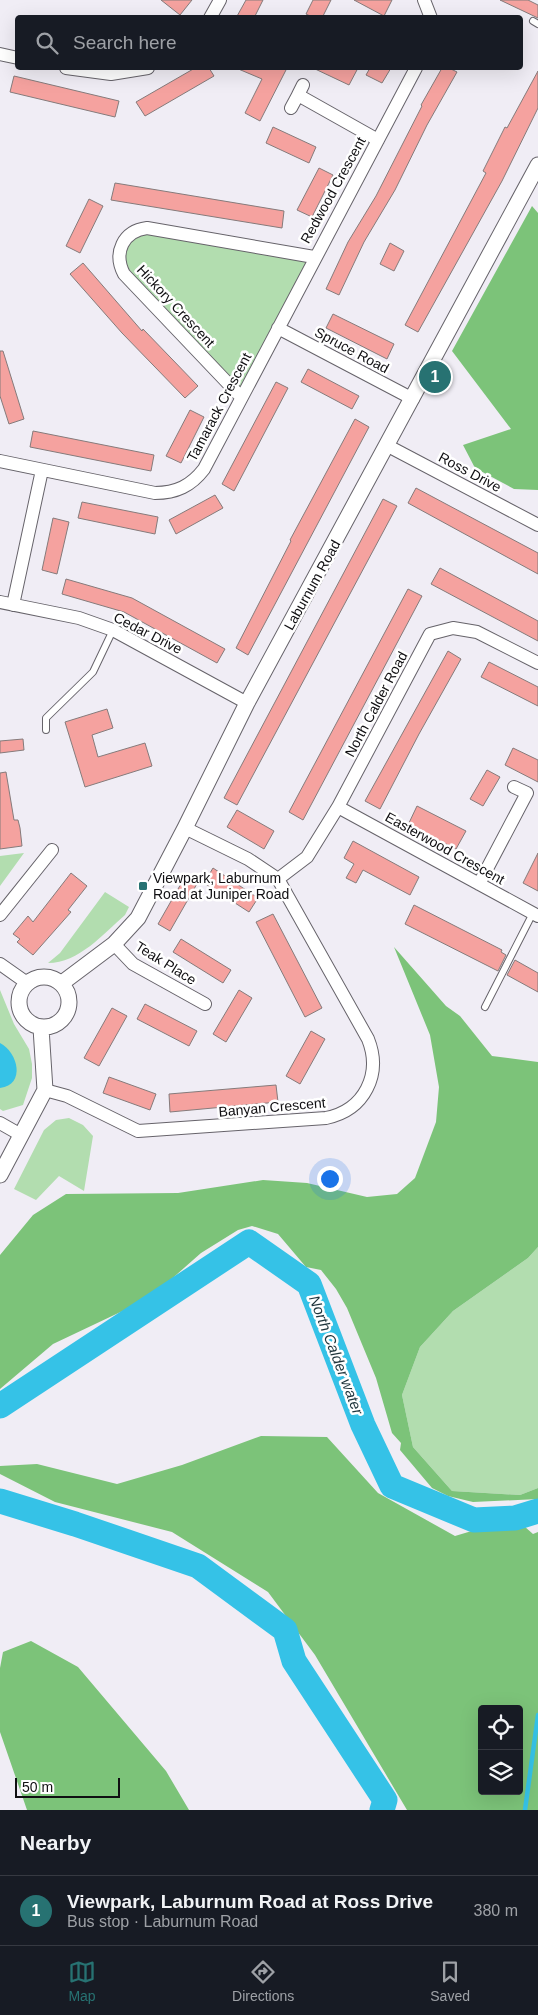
<!DOCTYPE html>
<html lang="en">
<head>
<meta charset="utf-8">
<style>
	body { margin:0; font-family:Arial,sans-serif; background:#242831; color:#f1f3f6 }
	.controls { position:absolute; right:15px; bottom:15px; display:grid; overflow:hidden; border-radius:5px; box-shadow:0 5px 20px #0002 }
	.controls button { width:45px; height:45px; display:grid; place-items:center; padding:0; border:0; border-bottom:1px solid #363941; background:#171b24; color:#f1f3f6; font:25px sans-serif }
	.scale { position:absolute; left:15px; bottom:12px; width:105px; box-sizing:border-box; padding-left:5px; border:2px solid #100f12; border-top:0; font-size:14px; line-height:18px; white-space:nowrap; color:#100f12; -webkit-text-stroke:4px #fff; paint-order:stroke }
	.you { position:absolute; left:329px; top:1178px; width:18px; height:18px; margin:-12px; border:4px solid #fff; border-radius:50%; background:#1a73e8; box-shadow:0 0 0 8px #1a73e833 }
	.badge { display:grid; place-items:center; width:32px; height:32px; border-radius:50%; background:#277272; color:#fff; font-size:16px; font-weight:700 }
	.pin { position:absolute; translate:-50% -50%; border:2px solid #fff; box-shadow:0 1px 5px #0006 }
	.list { margin:0; padding:0; list-style:none }
	h2 { display:flex; justify-content:space-between; align-items:center; height:65px; margin:0; padding:0 20px; font-size:21px }
	h2 small { font-size:16px; font-weight:400; color:#9ea1a6 }
	.list li { display:grid; grid-template-columns:32px 1fr auto; gap:15px; align-items:center; box-sizing:border-box; height:70px; padding:0 20px; border-top:1px solid #363941 }
	.list b { display:block; font-size:19px; white-space:nowrap }
	.list p { margin:0; font-size:16px; white-space:nowrap; color:#9ea1a6 }
	.list em { font-size:16px; font-style:normal; color:#9ea1a6 }
	.icon { flex:none; width:28px; height:28px; fill:none; stroke:currentColor; stroke-width:2; stroke-linecap:round; stroke-linejoin:round }
	.map { position:relative; flex:none; width:538px; height:1810px; overflow:hidden }
	.search { position:absolute; background:#171b24; box-shadow:0 5px 20px #0002; left:15px; right:15px; top:15px; height:55px; display:flex; align-items:center; gap:12px; box-sizing:border-box; padding:0 18px; border-radius:5px; color:#9ea1a6; font-size:19px }
	.sheet { height:135px; background:#171b24 }
	nav { display:flex; justify-content:space-around; align-items:center; box-sizing:border-box; height:70px; border-top:1px solid #363941; background:#171b24; font-size:14px; color:#9ea1a6 }
	nav a { display:grid; justify-items:center; gap:2px }
	nav .on { color:#277272 }
	.map>svg:first-child { display:block }
	.green { fill:#b2ddaf }
	.forest { fill:#7cc379; fill-rule:evenodd }
	.water { fill:#35c2e7 }
	.lines { fill:none; stroke-linecap:round; stroke-linejoin:round }
	.stream { stroke:#35c2e7; stroke-width:4.5 }
	.river { stroke:#35c2e7; stroke-width:25 }
	.building { fill:#f5a29f; stroke:#857b7b }
	.service-casing { stroke:#66636a; stroke-width:8 }
	.minor-casing { stroke:#66636a; stroke-width:14 }
	.tertiary-casing { stroke:#66636a; stroke-width:17 }
	.service { stroke:#fff; stroke-width:6 }
	.minor { stroke:#fff; stroke-width:12 }
	.tertiary { stroke:#fff; stroke-width:15 }
	.poi-dot { fill:#277272; stroke:#fff; stroke-width:2 }
	.labels { text-anchor:middle; stroke-width:5; stroke-linejoin:round; paint-order:stroke }
	.street-label { font-size:14px; fill:#100f12; stroke:#fff }
	.poi-label { font-size:14px; fill:#100f12; stroke:#fff; text-anchor:start }
	.water-label { font-size:15px; font-style:italic; fill:#1f353c; stroke:#fff }
</style>
</head>
<body>
<div class="map">
<svg width="538" height="1810" viewBox="0 0 538 1810">
	<rect width="100%" height="100%" fill="#f0edf5"/>
	<path class="green" d="M135,231l179,26 -73,140 -122,-135z
		M24,853l-24,33v-30z
		M105,892l24,15 -4,8c-22,19 -46,48 -77,48l12,-10z
		M0,990l14,34 15,25 3,15v14l-9,27 -20,6 -3,-2z
		M69,1118l14,7 10,11 -9,55 -25,-15 -23,24 -22,-11 30,-59 12,-10z
		M538,1247v241l-18,7 -68,-4 -39,-44 -11,-52 18,-48 33,-36 75,-53z"/>
	<path class="forest" d="M532,206l6,7v277l-24,-1 -39,-21 -12,-23 48,-16 -59,-78z
		M394,947l52,59 14,10 32,40 46,6v185l-10,11 -75,53 -33,36 -18,48 11,52 39,44 68,4 18,-7v11l-65,3 -25,-6 -16,-8 -32,-38 1,-7 -9,-10 -16,-55 -29,-70 -11,-19 -15,-19 -15,-3 -28,-33 -26,-8 -14,4 -37,23 -51,45 -97,46 -53,45v-134l33,-40 33,-21 112,-1 85,-13 44,3 60,14 30,-3 18,-16 21,-56 3,-35 -9,-52z
		M261,1436l66,1 51,56 77,43 60,-18 18,16 5,-2v278h-131l-92,-155 -47,-63 -96,-60 -117,-30 -55,-28v-8l37,-2 80,20 65,-19zM482,1709h37v82h-37z
		M31,1641l47,26 88,104 23,39h-162l-27,-78v-64l3,-16z"/>
	<path class="water" d="M0,1043c18,9 26,42 0,45z"/>
	<g class="lines">
		<path class="stream" d="M525,1810l13,-95"/>
		<path class="river" d="M0,1406l249,-164 60,42 54,141 29,61 82,34 41,-2 23,-7
			M0,1501l75,23 123,42 87,64 9,31 91,139 -3,10"/>
	</g>
	<path class="building" d="M161,0h31l-12,15z
		M246,0h17l-9,18h-18z
		M313,0h18l-9,18h-8l-8,-4z
		M354,0h38l-8,16z
		M500,0h28l10,5v13z
		M195,68h14l5,8 -69,40 -9,-14z
		M236,68h51l-27,53 -15,-8 17,-34z
		M313,68h45l-9,17z
		M370,68h21l-9,15 -16,-8z
		M442,68h7l8,4 -30,53 -32,65 -31,52 -25,53 -13,-6 22,-47 28,-46 46,-90 -1,-1z
		M538,71v37l-36,73 -84,151 -13,-7 81,-152 -3,-2 22,-44 2,1z
		M14,76l105,25 -4,16 -105,-25z
		M273,127l43,20 -7,16 -43,-20z
		M319,168l14,7 -21,42 -15,-7z
		M115,183l169,28 -2,17 -171,-28z
		M89,199l14,7 -23,47 -14,-7z
		M390,243l14,8 -10,20 -14,-7z
		M83,263l59,68 1,-2 55,57 -13,12 -63,-65 -52,-59z
		M333,314l61,30 -7,15 -61,-31z
		M0,351h3l21,68 -15,5 -9,-28z
		M308,369l51,27 -7,13 -51,-27z
		M276,382l12,6 -54,103 -12,-7z
		M190,410l14,7 -23,46 -15,-7z
		M355,419l14,8 -121,228 -12,-7 55,-107 -1,-1z
		M33,431l121,24 -3,16 -121,-24z
		M416,488l122,65v21l-130,-71z
		M215,495l8,13 -47,26 -7,-14z
		M383,499l14,7 -160,299 -13,-7z
		M82,502l76,15 -3,17 -77,-16z
		M53,518l16,4 -12,52 -15,-4z
		M440,568l98,53v20l-107,-57z
		M66,579l66,19 93,51 -8,14 -93,-51 -62,-18z
		M408,589l14,7 -119,224 -14,-8z
		M448,651l13,8 -42,75 -39,75 -15,-8z
		M489,662l49,25v19l-57,-29z
		M107,709l6,19 -21,7 6,22 47,-14 7,23 -67,21 -20,-65z
		M23,739l1,11 -24,3v-12z
		M513,748l25,12v22l-33,-17z
		M487,770l13,7 -17,29 -13,-7z
		M6,772l8,48h4l2,8 2,18 -22,3v-76z
		M417,806l49,25 -10,18 -48,-24z
		M237,810l37,21 -10,18 -37,-22z
		M353,841l66,36 -9,18 -47,-25 -7,13 -10,-5 8,-14 -10,-6z
		M538,853v38l-15,-8z
		M213,868l45,30 -9,14 -45,-29z
		M71,873l16,13 -19,24 3,2 -38,43 -16,-13 3,-3 -7,-5 15,-18 5,6z
		M186,875l12,7 -28,49 -12,-7z
		M414,905l88,45 -1,2 5,3 -8,16 -93,-47z
		M273,914l49,94 -17,9 -49,-95z
		M181,939l50,31 -8,13 -50,-31z
		M515,960l23,13v19l-31,-17z
		M239,990l13,8 -26,44 -13,-8z
		M145,1004l52,27 -8,15 -52,-27z
		M112,1008l15,8 -28,50 -15,-8z
		M311,1031l14,8 -25,45 -14,-8z
		M109,1077l47,17 -6,16 -47,-17z
		M276,1085l2,17 -108,10 -1,-18z"/>
	<g class="lines">
		<g class="service-casing">
			<path id="service" d="M533,21l5,3
				M46,730v-12l47,-46 20,-42
				M485,1007l48,-94"/>
		</g>
		<g class="minor-casing">
			<path id="minor" d="M424,0l7,18
				M210,18l10,-18
				M0,54l18,4
				M66,68l45,6 37,-6
				M303,85l-5,10 80,45
				M291,108l7,-13
				M278,328l135,71
				M241,397l-117,-123c-11,-21 -1,-43 23,-46l167,29
				M388,446l150,79
				M0,461l155,32c21,0 36,-7 49,-24l212,-401
				M0,602l79,16 34,12 134,73
				M13,605l29,-135
				M338,807l200,109
				M278,879l29,-22 31,-50 92,-173 23,-6 24,4 61,31
				M479,884l48,-91 -13,-6
				M0,915l52,-65
				M114,944l19,20 72,40
				M0,964l27,19
				M45,1090l22,6 71,35 188,-13c39,-8 56,-44 42,-79l-90,-160 -30,-20 -63,-31
				M0,1123l21,12"/>
		</g>
		<g class="tertiary-casing">
			<path id="tertiary" d="M19 1002a25 25 0 1 1 50 0a25 25 0 1 1-50 0Z
				M62,983l52,-39 24,-26 47,-90 62,-125 291,-538
				M0,1175l45,-85 -4,-62"/>
		</g>
		<use href="#service" class="service"/>
		<use href="#minor" class="minor"/>
		<use href="#tertiary" class="tertiary"/>
	</g>
	<rect class="poi-dot" x="138" y="881" width="10" height="10" rx="2.5"/>
	<g class="labels">
		<g class="street-label">
			<text transform="translate(333 190) rotate(-61)" y="5">Redwood Crescent</text>
			<text transform="translate(176 306) rotate(47)" y="5">Hickory Crescent</text>
			<text transform="translate(352 350) rotate(28)" y="5">Spruce Road</text>
			<text transform="translate(219 407) rotate(-62)" y="5">Tamarack Crescent</text>
			<text transform="translate(470 472) rotate(28)" y="5">Ross Drive</text>
			<text transform="translate(312 585) rotate(-61)" y="5">Laburnum Road</text>
			<text transform="translate(148 633) rotate(27)" y="5">Cedar Drive</text>
			<text transform="translate(376 704) rotate(-62)" y="5">North Calder Road</text>
			<text transform="translate(445 848) rotate(29)" y="5">Easterwood Crescent</text>
			<text transform="translate(166 963) rotate(32)" y="5">Teak Place</text>
			<text transform="translate(272 1107) rotate(-5)" y="5">Banyan Crescent</text>
		</g>
		<g class="poi-label">
			<text x="153" y="883">Viewpark, Laburnum<tspan x="153" dy="16">Road at Juniper Road</tspan></text>
		</g>
		<g class="water-label">
			<text transform="translate(336 1355) rotate(69)" y="5">North Calder water</text>
		</g>
	</g>
</svg>
<div class="controls">
<button><svg class="icon" aria-label="locate" viewBox="0 0 24 24"><circle cx="12" cy="12" r="6"/><path d="M12 2v4M12 18v4M2 12h4M18 12h4"/></svg></button>
<button><svg class="icon" aria-label="layers" viewBox="0 0 24 24"><path d="M12 4l9 5-9 5-9-5zM3 14l9 5 9-5"/></svg></button>
</div>
<div class="scale">50 m</div>
<div class="you"></div>
<div class="pin badge" style="left:435px;top:377px">1</div>
<div class="search"><svg class="icon" aria-label="search" viewBox="0 0 24 24"><circle cx="10" cy="10" r="6"/><path d="M15 15l6 6"/></svg>Search here</div>
</div>
<section class="sheet">
<h2>Nearby<small></small></h2>
<ul class="list">
<li><span class="badge">1</span><div><b>Viewpark, Laburnum Road at Ross Drive</b><p>Bus stop · Laburnum Road</p></div><em>380 m</em></li>
</ul>
</section>
<nav>
<a class="on"><svg class="icon" aria-label="map" viewBox="0 0 24 24"><path d="M3 6l6-2 6 2 6-2v14l-6 2-6-2-6 2zM9 4v14M15 6v14"/></svg>Map</a>
<a><svg class="icon" aria-label="directions" viewBox="0 0 24 24"><path d="M12 3l9 9-9 9-9-9zM9 14v-3h6M13 9l2 2-2 2"/></svg>Directions</a>
<a><svg class="icon" aria-label="saved" viewBox="0 0 24 24"><path d="M7 4h10v16l-5-4-5 4z"/></svg>Saved</a>
</nav>
</body>
</html>
